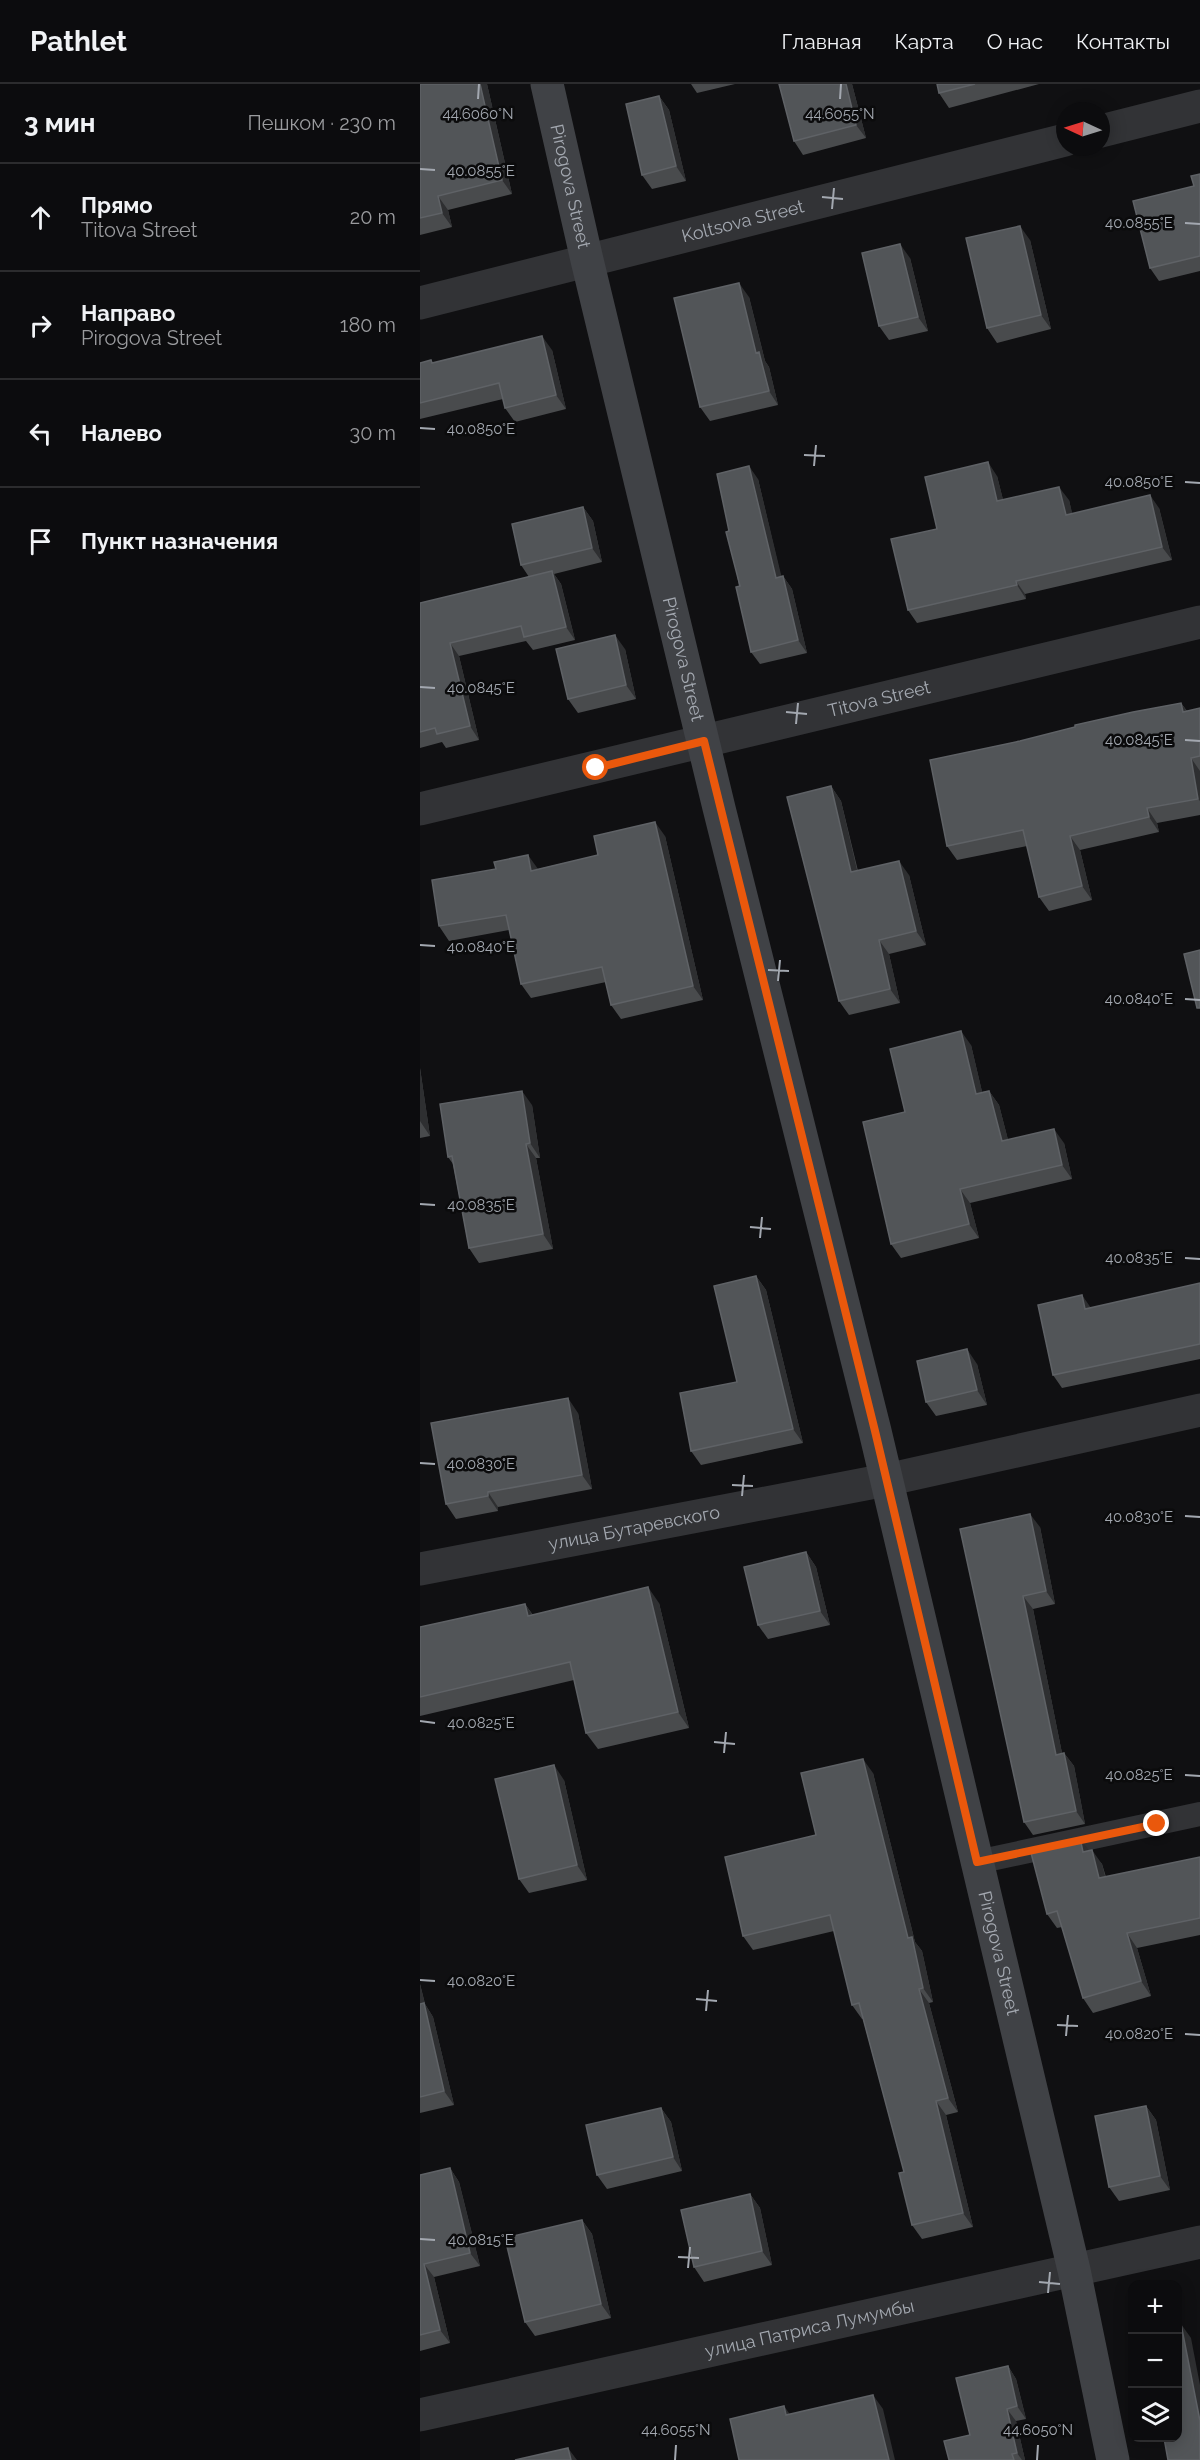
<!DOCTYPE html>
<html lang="ru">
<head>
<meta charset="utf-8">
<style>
	body { margin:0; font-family:Raleway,sans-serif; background:#1a1a1c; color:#f1f3f6 }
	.controls { position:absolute; right:18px; bottom:18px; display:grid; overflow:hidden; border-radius:12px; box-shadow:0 3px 15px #0003 }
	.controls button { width:54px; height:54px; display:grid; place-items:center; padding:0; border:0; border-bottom:2px solid #2c2c2e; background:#0c0c0e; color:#f1f3f6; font:30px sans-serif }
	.compass { position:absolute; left:636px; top:18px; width:54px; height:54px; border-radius:50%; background:#0c0c0e; box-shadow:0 3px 15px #0003; rotate:274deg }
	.stop { position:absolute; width:18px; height:18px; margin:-14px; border:4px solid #ea580c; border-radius:50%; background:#fff }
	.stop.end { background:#ea580c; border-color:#fff; box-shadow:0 2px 6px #0008 }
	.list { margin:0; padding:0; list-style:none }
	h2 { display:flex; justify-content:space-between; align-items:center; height:78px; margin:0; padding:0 24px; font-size:26px }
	h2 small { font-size:20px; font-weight:400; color:#9a9b9e }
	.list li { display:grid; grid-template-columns:39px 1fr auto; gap:18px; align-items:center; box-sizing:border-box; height:108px; padding:0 24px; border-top:2px solid #2c2c2e }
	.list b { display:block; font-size:22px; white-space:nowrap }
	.list p { margin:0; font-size:20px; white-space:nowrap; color:#9a9b9e }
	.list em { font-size:20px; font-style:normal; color:#9a9b9e }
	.icon { flex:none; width:33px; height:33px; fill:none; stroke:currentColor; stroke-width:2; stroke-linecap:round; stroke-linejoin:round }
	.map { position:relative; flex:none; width:780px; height:2376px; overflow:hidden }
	header { display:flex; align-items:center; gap:36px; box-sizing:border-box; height:84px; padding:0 30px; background:#0c0c0e; border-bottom:2px solid #2c2c2e }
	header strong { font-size:28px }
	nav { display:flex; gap:33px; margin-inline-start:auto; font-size:21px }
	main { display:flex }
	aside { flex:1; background:#0c0c0e }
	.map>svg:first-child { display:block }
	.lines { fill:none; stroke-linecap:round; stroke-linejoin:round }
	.lane { stroke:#323336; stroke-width:24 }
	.street { stroke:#323336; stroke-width:33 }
	.secondary { stroke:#404246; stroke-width:33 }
	.wall { fill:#494b4d }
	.shaded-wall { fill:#2e2f31 }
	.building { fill:#525558; stroke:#5f6266; stroke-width:1.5 }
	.route { stroke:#ea580c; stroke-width:8 }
	.ticks { fill:none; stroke:#a3a8b0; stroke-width:2 }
	.labels { text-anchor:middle; stroke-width:5; stroke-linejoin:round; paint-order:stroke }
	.street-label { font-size:18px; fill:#a3a8b0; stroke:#0b0b0c }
	.ticks-label { font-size:15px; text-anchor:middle; fill:#a3a8b0; stroke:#0b0b0c; stroke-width:5; stroke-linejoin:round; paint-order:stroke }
</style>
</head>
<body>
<header>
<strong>Pathlet</strong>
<nav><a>Главная</a><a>Карта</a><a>О нас</a><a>Контакты</a></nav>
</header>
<main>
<aside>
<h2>3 мин<small>Пешком · 230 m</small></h2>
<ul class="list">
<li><svg class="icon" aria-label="ahead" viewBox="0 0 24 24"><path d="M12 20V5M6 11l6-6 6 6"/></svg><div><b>Прямо</b><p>Titova Street</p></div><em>20 m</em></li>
<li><svg class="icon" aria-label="right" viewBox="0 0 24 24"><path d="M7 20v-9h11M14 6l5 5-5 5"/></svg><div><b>Направо</b><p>Pirogova Street</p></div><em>180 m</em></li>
<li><svg class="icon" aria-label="left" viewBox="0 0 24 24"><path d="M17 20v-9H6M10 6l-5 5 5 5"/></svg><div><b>Налево</b></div><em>30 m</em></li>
<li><svg class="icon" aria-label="arrive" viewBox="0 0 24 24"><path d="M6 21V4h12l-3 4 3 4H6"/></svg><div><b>Пункт назначения</b></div></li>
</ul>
</aside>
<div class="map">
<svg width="780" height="2376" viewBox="0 0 780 2376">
	<rect width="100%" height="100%" fill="#101012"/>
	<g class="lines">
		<path class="lane" d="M557,1778l223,-48"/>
		<g class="street">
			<path d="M681,47l99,-25"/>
			<path id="s1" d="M0,219l645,-163"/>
			<path id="s2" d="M0,725c260,-61 520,-125 780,-187"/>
			<path id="s3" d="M0,1485l466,-89 314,-70"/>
			<path id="s4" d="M0,2331l780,-173"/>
		</g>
		<path class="secondary" id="s5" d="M127,0l40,176 132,548 156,623 199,839 39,190"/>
	</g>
	<path class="wall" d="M0,0h67l25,110 -64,16 4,17 -32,8z
		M271,0h44l-38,9z
		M359,0h73l14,54 -63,17 -9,-14z
		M517,0h102l-90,24 -10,-15z
		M239,12l10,14 17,71 -34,8 -10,-14z
		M780,90v97l-41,10 -9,-13z
		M610,156l21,89 -54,14 -10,-15z
		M490,174l18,73 -39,9 -10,-14z
		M329,213l16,64 4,6 9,38 -68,16 -10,-14z
		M132,266l14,59 -51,13 -10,-14 -2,-9 -83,20v-56l11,-3 2,3z
		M577,392l6,24h66l3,14 87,-6 13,52 -147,34 1,5 -109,24 -9,-13 29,-81z
		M338,395l23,98 2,-1 9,13 15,64 -47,11 -9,-12 -22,-121z
		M163,423l10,14 9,41 -48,12 7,10 14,56 -42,10 -7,-9 -67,15 20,84 -33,8 -4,-6 -22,6v-145l109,-26 -8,-12z
		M205,565l11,50 -58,14 -10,-14z
		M761,619l6,8 13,-3v107l-43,8 2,9 -79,18 12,50 -43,11 -10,-14 -12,-51 -70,14 -10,-14 73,-105z
		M411,702l10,15 17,70 51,4 17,70 -37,9 11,49 -51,12 -10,-14z
		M245,752l38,164 -82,19 -10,-14 -5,-23 -75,16 -10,-14 -12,-54 -60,11 -10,-15 99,-57 60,-14z
		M551,961l11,47 7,-1 10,14 9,35 56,3 8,36 -102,24 9,35 -78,20 -10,-14 14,-132z
		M0,984l10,68 -10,2z
		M112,1021l8,53h-4l17,91 -74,14 -10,-15 -16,-84 -5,-7z
		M336,1192l10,14 37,153 -102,22 -10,-14 46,-69z
		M780,1199v76l-138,29 -9,-13 38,-67z
		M557,1280l10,41 -51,11 -10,-14z
		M158,1329l14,76 -94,18v4l-42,8 -10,-15z
		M620,1443l15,77 -22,5 29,144h2l10,13 11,58 -52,11 -9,-13 -64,-293z
		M386,1468l10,15 14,58 -62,14 -10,-14z
		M239,1519l30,125 -91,21 -12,-16 -12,-53 -154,36v-89l105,-23 8,11z
		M453,1689l42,169 7,9 11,51 -4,1 29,109 -12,3 27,112 -51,12 -10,-14 -8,-53 -41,-153h-1l-10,-14 -18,-74 -81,19 -10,-14 73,-101z
		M144,1696l23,100 -58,13 -10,-14z
		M669,1766l13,14 4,13 94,-20v78l-63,13 14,48 -58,17 -10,-15 -21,-71 -5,1 -10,-14z
		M0,1900l5,20 8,13 21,88 -34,8z
		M726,2022l10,14 14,70 -51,11 -10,-14z
		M241,2024l10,14 11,49 -75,18 -10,-14z
		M30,2084l9,14 21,84 -46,11 16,66 -30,8v-176z
		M330,2110l10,14 12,57 -68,17 -10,-15z
		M162,2136l10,14 19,84 -76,18 -10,-14z
		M588,2282l8,13 10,40 -10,2 9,39h-76l21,-25z"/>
	<path class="shaded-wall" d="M60,0h7l25,110 -10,-14z
		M426,0h6l14,54 -10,-13z
		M239,12l10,14 17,71 -10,-15z
		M18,112l10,14 4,17 -10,-14z
		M600,142l10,14 21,89 -10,-14z
		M480,160l10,14 18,73 -10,-14z
		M319,199l10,14 16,64 4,6 9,38 -9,-14 -13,-38z
		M122,252l10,14 14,59 -10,-14z
		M568,378l9,14 10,39 -10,-14z
		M329,382l9,13 27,112 -9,-13z
		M639,403l10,13 7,28 -10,-13z
		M730,411l9,13 13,52 -10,-13z
		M163,423l10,14 9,41 -10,-14z
		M132,487l9,13 14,56 -9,-13z
		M363,492l9,13 15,64 -9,-13z
		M596,497l9,13 1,5 -9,-14z
		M195,551l10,14 11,50 -10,-14z
		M30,559l9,13 20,84 -9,-14z
		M761,619l10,14 -8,-5z
		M771,674l9,13v30l-2,-2z
		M411,702l10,15 20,86 -10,-15z
		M727,724l10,15 2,9 -10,-15z
		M235,738l10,14 38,164 -10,-14z
		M650,752l10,14 12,50 -10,-14z
		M108,771l10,14 -7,2z
		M479,777l10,14 17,70 -10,-14z
		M459,856l10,14 11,49 -10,-14z
		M541,947l10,14 15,63 -10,-14z
		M0,984l10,68 -10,-15z
		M102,1007l10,14 8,53 -10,-15z
		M569,1007l10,14 13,50 -10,-14z
		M634,1045l10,14 8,36 -10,-14z
		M106,1060l10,14 17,91 -10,-15z
		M540,1105l10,14 9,35 -10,-14z
		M336,1192l10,14 37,153 -10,-14z
		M662,1211l9,13 -6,1z
		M547,1265l10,15 10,41 -10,-15z
		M148,1314l10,15 14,76 -10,-14z
		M68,1408l10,15v4l-10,-15z
		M610,1430l10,13 15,77 -9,-13z
		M386,1468l10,15 14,58 -10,-14z
		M228,1503l11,16 30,125 -11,-16z
		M603,1512l10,13 32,159 -9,-13z
		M105,1520l11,16 -8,-4z
		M644,1669l10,13 11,58 -9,-13z
		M443,1675l10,14 42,169 7,9 11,51 -10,-14 -15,-50z
		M134,1681l10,15 23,100 -10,-15z
		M660,1754l10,14h-7z
		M672,1766l10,14 7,28 -10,-14z
		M707,1849l10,15 14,48 -10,-15z
		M0,1900l5,20 8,13 21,88 -10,-14 -24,-84z
		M499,1905l10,14 29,109 -10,-14z
		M516,2017l10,14 27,112 -10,-14z
		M726,2022l10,14 14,70 -10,-14z
		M241,2024l10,14 11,49 -9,-14z
		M30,2084l9,14 21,84 -10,-13z
		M330,2110l10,14 12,57 -10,-14z
		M162,2136l10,14 19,84 -10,-14z
		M4,2180l10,13 16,66 -10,-13z
		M761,2240l10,14 9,47v36z
		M588,2282l8,13 10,40 -9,-13z
		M453,2311l10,14 12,51h-6z
		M364,2322l10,14 -8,-5z
		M587,2325l9,12 9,39h-3l-5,-7z
		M148,2364l9,12h-6z"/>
	<path class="building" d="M0,0h60l22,96 -64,16 4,17 -22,5z
		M359,0h67l10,41 -62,16z
		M517,0h38l-36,9z
		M239,12l17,70 -34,9 -16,-71z
		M780,90v82l-50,12 -17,-67 61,-15 -3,-10z
		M600,142l21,89 -54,13 -21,-90z
		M480,160l18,73 -39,9 -17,-73z
		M319,199l17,70 3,-1 10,39 -69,16 -26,-109z
		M122,252l14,59 -51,13 -6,-25 -79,20v-40l11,-3 1,3z
		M568,378l9,39 62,-14 7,28 84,-20 12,52 -146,34 1,4 -109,25 -17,-71 46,-10 -12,-52z
		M329,382l27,112 7,-2 15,64 -47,12 -15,-65 4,-1 -14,-54 3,-1 -12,-57z
		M163,423l9,41 -71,17 -9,-41z
		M132,487l14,56 -42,10 -3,-11 -71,17 20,83 -33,8 -2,-6 -15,4v-129z
		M195,551l11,50 -58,14 -12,-50z
		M761,619l2,9 17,-4v48l-9,2 7,41 -51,9 2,9 -79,19 12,50 -43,11 -16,-67 -76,16 -17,-86 90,-19 55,-14v-2l58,-13z
		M411,702l20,86 48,-11 17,70 -37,9 11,49 -51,12 -52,-204z
		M235,738l38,164 -82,19 -9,-38 -81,17 -15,-69 -67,11 -7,-46 64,-11 -2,-7 34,-7 3,16 67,-16 -4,-19z
		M780,866v58h-3l-13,-54z
		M541,947l15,63 13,-3 13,50 52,-12 8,36 -102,24 9,35 -78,20 -28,-122 42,-10 -15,-63z
		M102,1007l8,52 -4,1 17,90 -74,14 -17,-92 -4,1 -8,-53z
		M336,1192l37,153 -102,22 -11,-58 57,-11 -23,-96z
		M780,1199v61l-147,31 -15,-70 44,-10 3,14z
		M547,1265l10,41 -51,12 -9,-41z
		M148,1314l14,77 -94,17v4l-42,8 -15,-81z
		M610,1430l16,77 -23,5 33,159 8,-2 12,58 -52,11 -64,-293z
		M386,1468l14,59 -62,14 -14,-58z
		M228,1503l30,125 -92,21 -16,-71 -150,35v-70l105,-23 3,12z
		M443,1675l45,179 4,-1 11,51 -4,1 29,109 -12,3 27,112 -51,12 -13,-52 5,-1 -45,-169 -7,2 -22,-90 -87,21 -18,-79 91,-22 -15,-62z
		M134,1681l23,100 -58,14 -24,-100z
		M660,1754l3,14 9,-2 7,28 101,-21v61l-73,15 14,48 -58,17 -26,-87 -10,3 -17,-65z
		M4,1919l20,88 -24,6v-93z
		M726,2022l14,70 -51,11 -14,-71z
		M241,2024l12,49 -76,18 -11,-50z
		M30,2084l20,85 -46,11 16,66 -20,5v-160z
		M330,2110l12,57 -68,16 -13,-57z
		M162,2136l19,84 -76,18 -20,-84z
		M761,2240l19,97v39h-32l-4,-22h14v-113z
		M588,2282l9,40 -10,3 10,44 -5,1 2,6h-65l-5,-19 26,-6 -14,-57z
		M453,2311l16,65h-150l-9,-41 54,-13 2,9z
		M148,2364l3,12h-56z"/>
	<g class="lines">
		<path class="route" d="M176,684l108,-27 171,690 102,431 180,-38"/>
	</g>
	<path class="ticks" d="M58,15l1,-15M420,15l1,-15M0,85l15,1M402,113l21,2M412,125l2,-21M765,139l15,1M0,344l15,1M384,371l21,1M394,382l2,-21M765,398l15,1M0,603l15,1M366,628l21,2M376,640l2,-21M765,656l15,1M0,861l15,1M348,886l21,1M358,897l2,-21M765,915l15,1M0,1120l15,1M330,1143l21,2M340,1154l2,-21M765,1174l15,1M0,1379l15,1M312,1401l21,1M322,1412l2,-21M765,1432l15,1M0,1637l15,2M294,1658l21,2M304,1669l2,-21M765,1691l15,1M0,1896l15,1M276,1915l21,2M286,1927l2,-21M637,1941l21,1M765,1950l15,1M646,1952l2,-21M0,2155l15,1M258,2173l21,1M268,2184l2,-21M619,2198l21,2M628,2209l2,-21M255,2376l1,-15M617,2376l1,-15"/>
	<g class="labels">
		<g class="street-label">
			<text dy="6" stroke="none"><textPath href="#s5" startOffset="105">Pirogova Street</textPath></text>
			<text dy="6" stroke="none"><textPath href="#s1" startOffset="333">Koltsova Street</textPath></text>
			<text dy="6" stroke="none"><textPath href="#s5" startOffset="591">Pirogova Street</textPath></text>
			<text dy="6" stroke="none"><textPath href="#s2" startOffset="472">Titova Street</textPath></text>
			<text dy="6" stroke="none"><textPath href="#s3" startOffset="218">улица Бутаревского</textPath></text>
			<text dy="6" stroke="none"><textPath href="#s5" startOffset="1923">Pirogova Street</textPath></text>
			<text dy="6" stroke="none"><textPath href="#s4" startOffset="399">улица Патриса Лумумбы</textPath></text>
		</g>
	</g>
	<g class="ticks-label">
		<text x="58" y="35">44.6060°N</text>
		<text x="420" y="35">44.6055°N</text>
		<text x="61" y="92">40.0855°E</text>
		<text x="719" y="144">40.0855°E</text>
		<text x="61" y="350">40.0850°E</text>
		<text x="719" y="403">40.0850°E</text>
		<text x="61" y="609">40.0845°E</text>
		<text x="719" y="661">40.0845°E</text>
		<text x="61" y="868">40.0840°E</text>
		<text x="719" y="920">40.0840°E</text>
		<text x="61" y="1126">40.0835°E</text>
		<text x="719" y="1179">40.0835°E</text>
		<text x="61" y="1385">40.0830°E</text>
		<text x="719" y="1438">40.0830°E</text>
		<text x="61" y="1644">40.0825°E</text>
		<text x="719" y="1696">40.0825°E</text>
		<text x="61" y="1902">40.0820°E</text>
		<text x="719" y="1955">40.0820°E</text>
		<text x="61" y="2161">40.0815°E</text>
		<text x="256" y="2351">44.6055°N</text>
		<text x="618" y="2351">44.6050°N</text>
	</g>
</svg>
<div class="controls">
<button>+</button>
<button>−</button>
<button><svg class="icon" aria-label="layers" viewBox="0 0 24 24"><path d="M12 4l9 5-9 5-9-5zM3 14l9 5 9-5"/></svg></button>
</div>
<svg class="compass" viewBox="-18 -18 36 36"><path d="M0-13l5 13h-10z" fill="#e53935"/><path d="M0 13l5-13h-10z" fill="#9a9b9e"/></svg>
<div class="stop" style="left:176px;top:684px"></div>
<div class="stop end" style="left:737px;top:1740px"></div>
</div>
</main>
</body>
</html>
